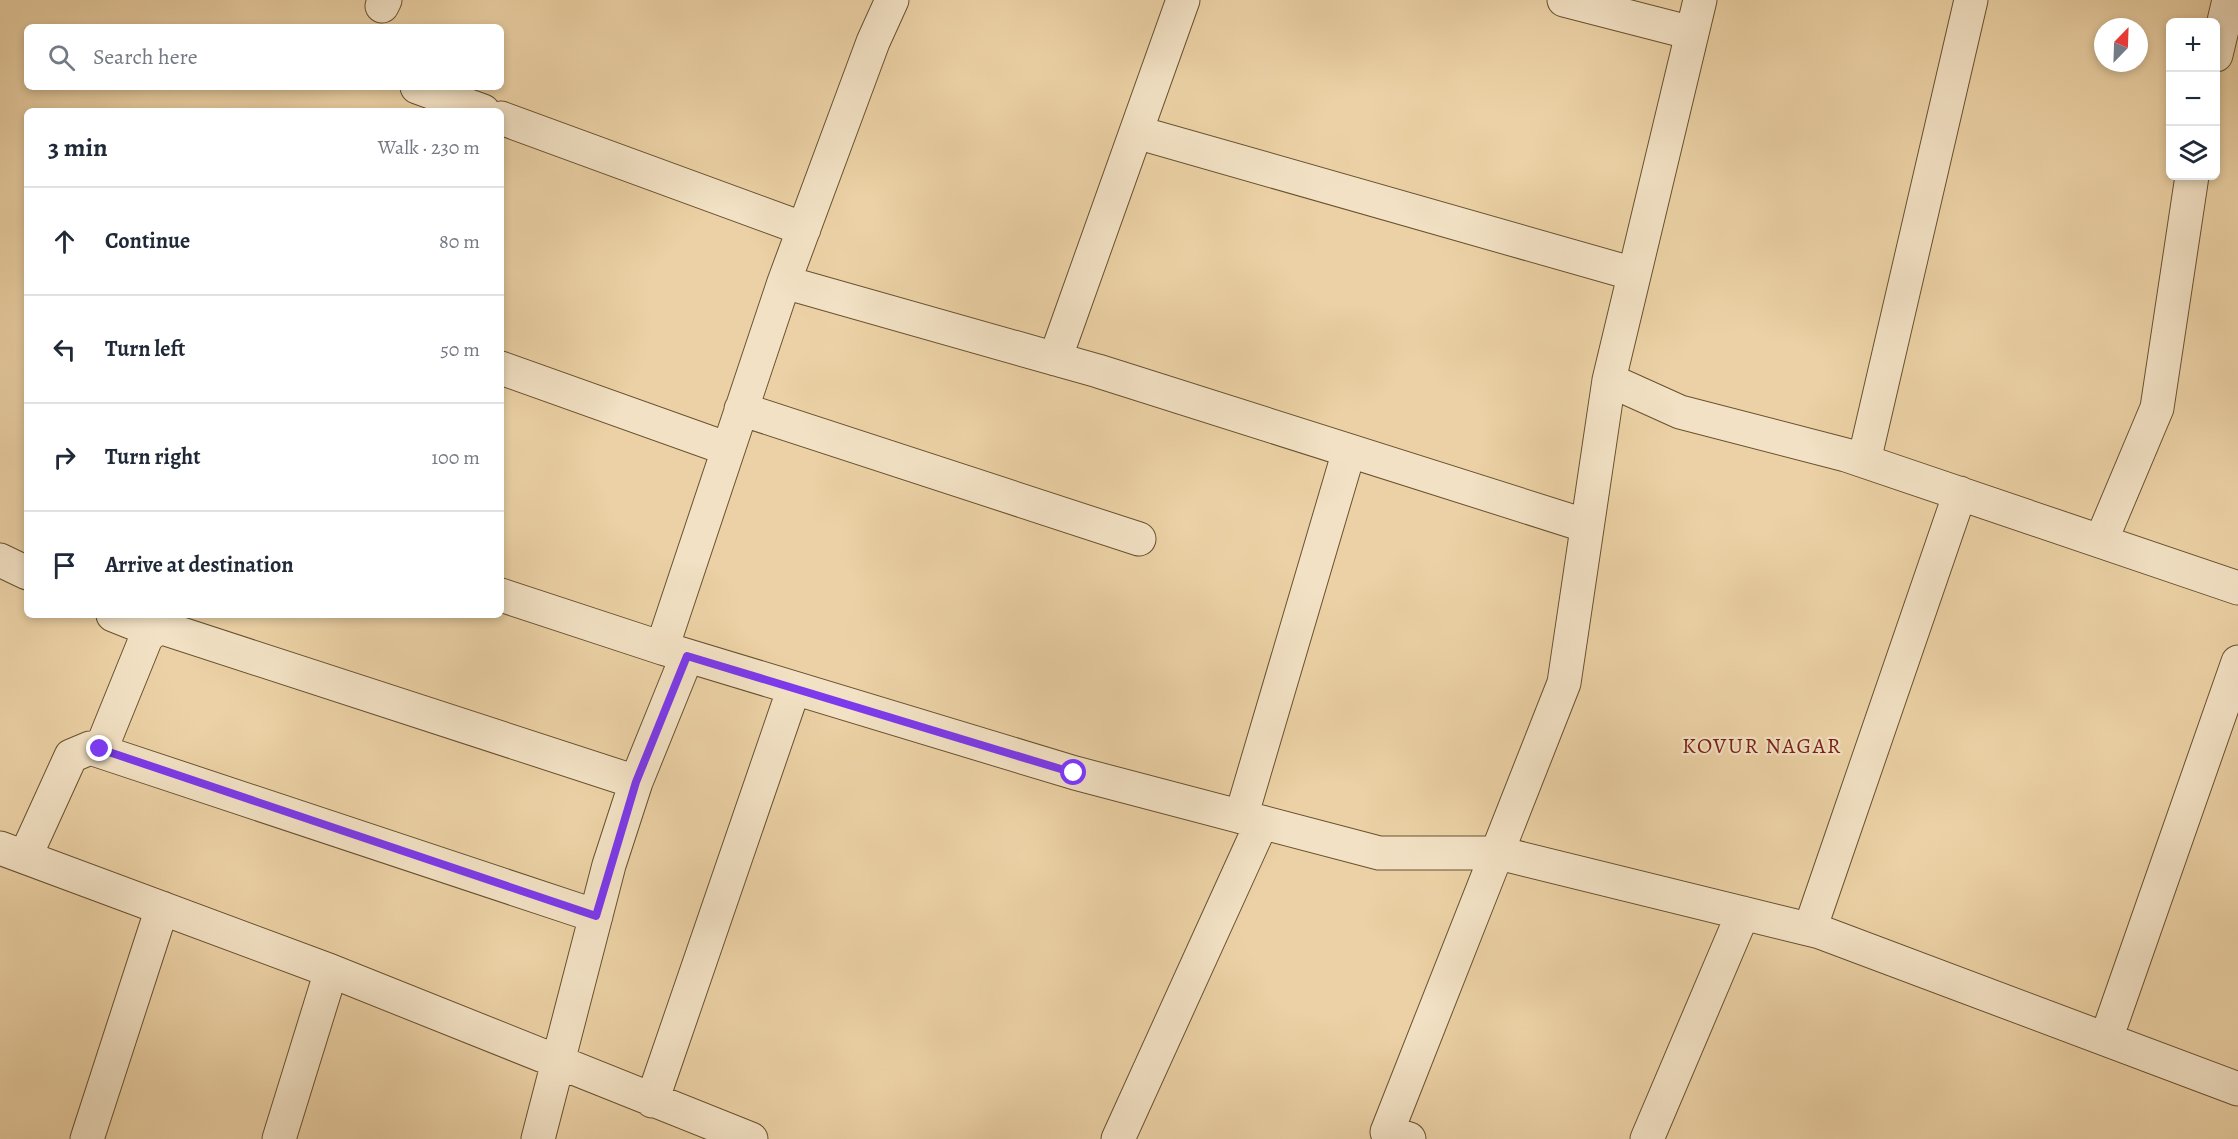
<!DOCTYPE html>
<html lang="en">
<head>
<meta charset="utf-8">
<style>
	body { margin:0; font-family:Alegreya,serif; background:#f6f6f7; color:#1f2937 }
	.controls { position:absolute; right:18px; top:18px; display:grid; overflow:hidden; border-radius:9px; box-shadow:0 3px 9px #0003 }
	.controls button { width:54px; height:54px; display:grid; place-items:center; padding:0; border:0; border-bottom:2px solid #e0e1e3; background:#fff; color:#1f2937; font:30px sans-serif }
	.compass { position:absolute; left:2094px; top:18px; width:54px; height:54px; border-radius:50%; background:#fff; box-shadow:0 3px 9px #0003; rotate:23deg }
	.stop { position:absolute; width:18px; height:18px; margin:-14px; border:4px solid #7c3aed; border-radius:50%; background:#fff }
	.stop.end { background:#7c3aed; border-color:#fff; box-shadow:0 2px 6px #0008 }
	.list { margin:0; padding:0; list-style:none }
	h2 { display:flex; justify-content:space-between; align-items:center; height:78px; margin:0; padding:0 24px; font-size:26px }
	h2 small { font-size:20px; font-weight:400; color:#747a83 }
	.list li { display:grid; grid-template-columns:39px 1fr auto; gap:18px; align-items:center; box-sizing:border-box; height:108px; padding:0 24px; border-top:2px solid #e0e1e3 }
	.list b { display:block; font-size:22px; white-space:nowrap }
	.list em { font-size:20px; font-style:normal; color:#747a83 }
	.icon { flex:none; width:33px; height:33px; fill:none; stroke:currentColor; stroke-width:2; stroke-linecap:round; stroke-linejoin:round }
	.map { position:relative; flex:none; width:2238px; height:1139px; overflow:hidden }
	.search { position:absolute; background:#fff; box-shadow:0 3px 9px #0003; left:24px; top:24px; width:480px; height:66px; display:flex; align-items:center; gap:15px; box-sizing:border-box; padding:0 21px; border-radius:9px; color:#747a83; font-size:22px }
	.panel { position:absolute; background:#fff; box-shadow:0 3px 9px #0003; left:24px; top:108px; width:480px; height:510px; border-radius:9px }
	.map>svg:first-child { display:block }
	.lines { fill:none; stroke-linecap:round; stroke-linejoin:round }
	.minor-casing { stroke:#68512f; stroke-width:35 }
	.minor { stroke:#f2e1c4; stroke-width:33 }
	.route { stroke:#7c3aed; stroke-width:8 }
	.labels { text-anchor:middle; stroke-width:4.5; stroke-linejoin:round; paint-order:stroke }
	.neighbourhood-label { font-size:22px; letter-spacing:1.5px; fill:#7a1f14; stroke:#f2e1c4 }
</style>
</head>
<body>
<div class="map">
<svg width="2238" height="1139" viewBox="0 0 2238 1139">
	<rect width="100%" height="100%" fill="#ebd1a5"/>
	<filter id="stains"><feTurbulence type="fractalNoise" baseFrequency=".00333" numOctaves="4"/><feColorMatrix values="0 0 0 0 .2 0 0 0 0 .09 0 0 0 0 .02 0 0 0 .5 -.17"/></filter>
	<radialGradient id="worn" r=".72"><stop offset=".6" stop-color="#630" stop-opacity="0"/><stop offset="1" stop-color="#630" stop-opacity=".3"/></radialGradient>
	<g class="lines">
		<g class="minor-casing">
			<path id="minor" d="M892,0l-19,42 -89,240 314,89 489,155
				M1564,0l128,33
				M382,6l3,-6
				M2216,55l13,-55
				M417,87l66,24
				M501,118l303,111
				M1136,132l498,142
				M1055,359l128,-359
				M501,368l227,81
				M1609,380l71,32 166,43 392,133
				M741,409l398,130
				M1864,461l107,-461
				M2101,541l56,-133 35,-232
				M0,560l27,13
				M501,595l161,53 413,125 304,80h120l321,79 418,157
				M113,615l40,16
				M662,648l122,-366
				M101,749l45,-111 7,-7 10,-3 473,154
				M1241,817l108,-366
				M0,848l331,123 420,168
				M25,857l46,-101 19,-8 506,168
				M1810,929l150,-436
				M2106,1039l132,-377
				M652,1101l142,-413
				M87,1139l75,-231
				M279,1139l52,-168
				M538,1139l71,-274 27,-83 51,-126
				M1118,1139l144,-317
				M1409,1139l-22,-7 177,-449 45,-303 91,-380
				M1647,1139l96,-226"/>
		</g>
		<use href="#minor" class="minor"/>
	</g>
	<g class="lines">
		<path class="route" d="M100,749l496,167 40,-134 51,-126 387,117"/>
	</g>
	<g class="labels">
		<g class="neighbourhood-label">
			<text x="1762" y="753">KOVUR NAGAR</text>
		</g>
	</g>
	<rect width="100%" height="100%" filter="url(#stains)"/>
	<rect width="100%" height="100%" fill="url(#worn)"/>
</svg>
<div class="controls">
<button>+</button>
<button>−</button>
<button><svg class="icon" aria-label="layers" viewBox="0 0 24 24"><path d="M12 4l9 5-9 5-9-5zM3 14l9 5 9-5"/></svg></button>
</div>
<svg class="compass" viewBox="-18 -18 36 36"><path d="M0-13l5 13h-10z" fill="#e53935"/><path d="M0 13l5-13h-10z" fill="#747a83"/></svg>
<div class="stop" style="left:1074px;top:773px"></div>
<div class="stop end" style="left:100px;top:749px"></div>
<div class="search"><svg class="icon" aria-label="search" viewBox="0 0 24 24"><circle cx="10" cy="10" r="6"/><path d="M15 15l6 6"/></svg>Search here</div>
<section class="panel">
<h2>3 min<small>Walk · 230 m</small></h2>
<ul class="list">
<li><svg class="icon" aria-label="ahead" viewBox="0 0 24 24"><path d="M12 20V5M6 11l6-6 6 6"/></svg><div><b>Continue</b></div><em>80 m</em></li>
<li><svg class="icon" aria-label="left" viewBox="0 0 24 24"><path d="M17 20v-9H6M10 6l-5 5 5 5"/></svg><div><b>Turn left</b></div><em>50 m</em></li>
<li><svg class="icon" aria-label="right" viewBox="0 0 24 24"><path d="M7 20v-9h11M14 6l5 5-5 5"/></svg><div><b>Turn right</b></div><em>100 m</em></li>
<li><svg class="icon" aria-label="arrive" viewBox="0 0 24 24"><path d="M6 21V4h12l-3 4 3 4H6"/></svg><div><b>Arrive at destination</b></div></li>
</ul>
</section>
</div>
</body>
</html>
